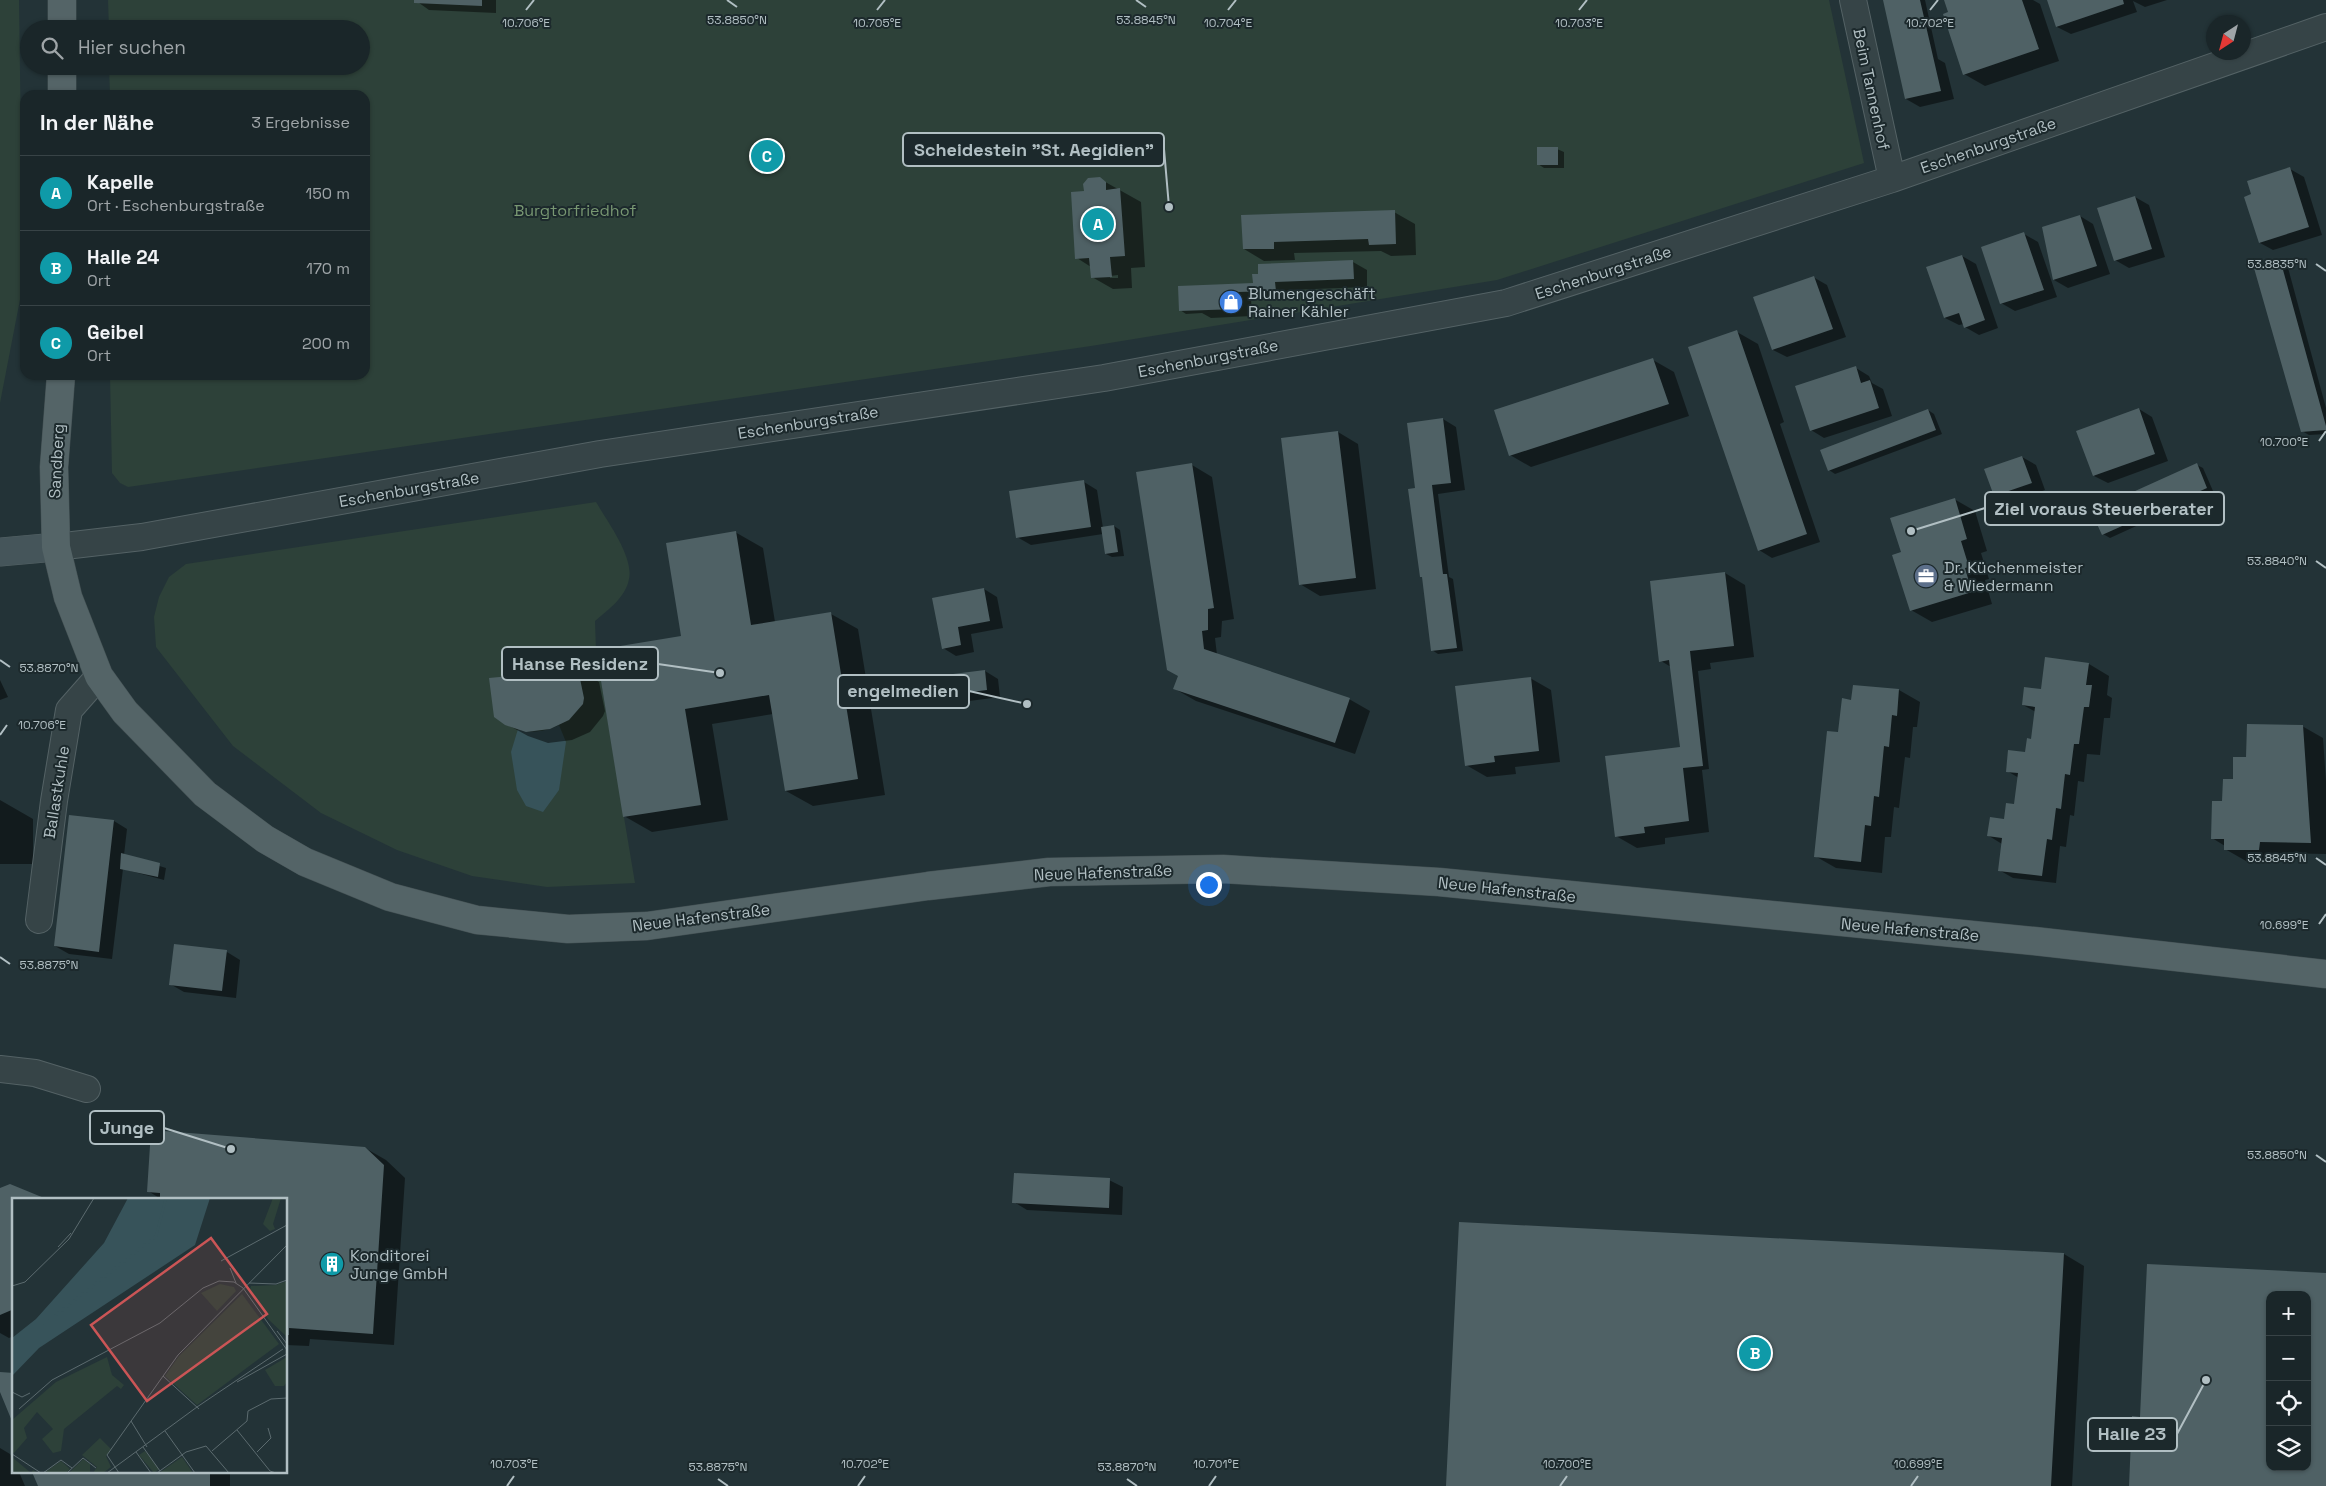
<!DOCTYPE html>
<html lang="de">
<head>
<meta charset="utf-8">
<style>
	body { margin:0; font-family:"Space Grotesk",sans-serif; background:#232e31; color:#f1f3f6 }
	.controls { position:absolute; right:15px; bottom:15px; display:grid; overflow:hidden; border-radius:10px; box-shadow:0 1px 4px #0004 }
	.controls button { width:45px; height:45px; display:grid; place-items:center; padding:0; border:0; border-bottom:1px solid #384346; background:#1a2629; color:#f1f3f6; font:25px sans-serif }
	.compass { position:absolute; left:2206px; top:15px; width:45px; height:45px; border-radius:50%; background:#1a2629; box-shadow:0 1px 4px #0004; rotate:216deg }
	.you { position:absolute; left:1208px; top:884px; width:18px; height:18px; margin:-12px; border:4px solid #fff; border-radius:50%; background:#1a73e8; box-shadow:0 0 0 8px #1a73e833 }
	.badge { display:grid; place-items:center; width:32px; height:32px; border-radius:50%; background:#8dd7ed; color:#fff; font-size:16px; font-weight:700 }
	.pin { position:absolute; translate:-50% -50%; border:2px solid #fff; box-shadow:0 1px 5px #0006 }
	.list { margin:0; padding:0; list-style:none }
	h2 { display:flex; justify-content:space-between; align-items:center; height:65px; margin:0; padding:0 20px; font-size:21px }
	h2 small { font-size:16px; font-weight:400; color:#9fa5a8 }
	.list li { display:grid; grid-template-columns:32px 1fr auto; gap:15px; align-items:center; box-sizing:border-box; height:75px; padding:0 20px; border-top:1px solid #384346 }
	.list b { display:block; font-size:19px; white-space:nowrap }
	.list p { margin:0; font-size:16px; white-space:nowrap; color:#9fa5a8 }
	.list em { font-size:16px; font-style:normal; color:#9fa5a8 }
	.icon { flex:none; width:28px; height:28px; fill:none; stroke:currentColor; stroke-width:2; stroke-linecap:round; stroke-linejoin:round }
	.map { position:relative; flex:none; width:2326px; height:1486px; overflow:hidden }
	.search { position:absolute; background:#1a2629; box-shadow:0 1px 4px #0004; left:20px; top:20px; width:350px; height:55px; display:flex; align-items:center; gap:12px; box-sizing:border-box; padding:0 18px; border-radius:28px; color:#9fa5a8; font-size:19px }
	.panel { position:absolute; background:#1a2629; box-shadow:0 1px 4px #0004; left:20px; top:90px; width:350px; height:290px; border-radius:15px }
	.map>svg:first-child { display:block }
	.green { fill:#2d4139 }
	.water { fill:#37535a }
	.shadow { fill:#0007; fill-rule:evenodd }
	.building { fill:#4f6165; fill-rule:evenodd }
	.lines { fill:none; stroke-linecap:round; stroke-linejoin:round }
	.street-casing { stroke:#546265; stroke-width:28 }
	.secondary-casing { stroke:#546265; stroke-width:29 }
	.primary-casing { stroke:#435053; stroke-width:29 }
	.street { stroke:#364447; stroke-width:26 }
	.secondary { stroke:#45555a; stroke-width:28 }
	.primary { stroke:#546467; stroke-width:28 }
	.ticks { fill:none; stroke:#b1bfc3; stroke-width:2 }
	.labels { text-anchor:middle; stroke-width:4; stroke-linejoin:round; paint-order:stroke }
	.street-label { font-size:16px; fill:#b1bfc3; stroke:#1c292c }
	.park-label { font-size:16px; fill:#789772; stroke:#1c292c }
	.poi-label { font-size:16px; fill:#b1bfc3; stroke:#1c292c; text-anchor:start }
	.inset-river { fill:none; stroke:#37535a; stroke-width:2.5 }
	.inset-road { fill:none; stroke:#5c6b6f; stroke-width:1 }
	.view { fill:#cb5556; fill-opacity:0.15; stroke:#cb5556; stroke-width:2.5 }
	.inset-edge { fill:none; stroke:#b1bfc3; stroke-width:2.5 }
	.ticks-label { font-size:12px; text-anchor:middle; fill:#b1bfc3; stroke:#1c292c; stroke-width:4; stroke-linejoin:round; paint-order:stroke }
	.leader { fill:none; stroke:#b1bfc3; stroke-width:2 }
	.callout-dot { fill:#b1bfc3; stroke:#1c292c; stroke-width:2 }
	.callout { fill:#1c292c; stroke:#b1bfc3; stroke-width:2 }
	.callout-label { font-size:18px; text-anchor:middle; font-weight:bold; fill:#b1bfc3 }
</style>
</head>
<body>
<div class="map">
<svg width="2326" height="1486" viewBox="0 0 2326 1486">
	<rect width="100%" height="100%" fill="#233337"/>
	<path class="green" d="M0,0h19l4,284 -23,119z
		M108,0h1721l35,163 -367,117 -406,66 -963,141 -8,-4 -8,-10 -2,-98h255v-280h-255l-1,-29h252v-37h-252z
		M596,502c11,19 38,55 33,77 -3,18 -21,31 -34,42l1,29 39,233 -88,4 -75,-11 -75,-26 -76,-37 -88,-67 -77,-99 -2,-30 5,-20 10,-20 17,-13z"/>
	<path class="water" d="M559,725l7,17 -7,48 -16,22 -17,-6 -9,-16 -6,-38 7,-23c13,5 29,2 41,-4z"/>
	<path class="shadow" d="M415,0h81v13l-67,-3z
		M1884,0h41l13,59 7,4 9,36 -34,8 -14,-8z
		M1946,0h87l7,4 19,57 -74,25 -21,-12z
		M2048,0h119l-22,7 -12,-6 4,11 -66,22 -14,-7z
		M1557,149l7,3v16h-20l-6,-4z
		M2290,169l14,8 18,58 -49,15 -13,-7 -7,-48z
		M1100,179l41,23 4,65 -14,1 1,20 -19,1 -21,-12 -1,-10 -14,-9 8,-66zM1118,275v3h-8v-2z
		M2135,197l14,8 16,52 -36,11 -14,-8z
		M1394,212l21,12 1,31 -25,1 -10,-5 -87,2 1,7 -31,1 -20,-12z
		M2080,216l13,8 17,50 -42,14 -14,-8 -11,-52z
		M2024,234l14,8 19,55 -42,14 -14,-8z
		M1962,256l14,8 22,64 -19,7 -14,-8 -1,-3 -5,1 -14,-7z
		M2280,261l7,3 39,144v26l-17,1 -7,-4z
		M1353,262l14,8v17l-78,3v8l-38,1 1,17 -41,2 -9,-5 -16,1 -6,-4 74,-26 6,-9 -1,-10z
		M1813,277l14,8 19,52 -59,20 -14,-7 -18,-52z
		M1737,332l21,12 26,78 -4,2 40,118 -48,16 -13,-8z
		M1653,360l21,12 15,44 -158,51 -21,-12z
		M1856,368l13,8 3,7 11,6 9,27 -68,22 -13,-8z
		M2139,409l13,8 16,44 -60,22 -14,-7z
		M1928,410l6,4 8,20 -107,40 -6,-4z
		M1443,419l13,8 9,63 -27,4 11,83 4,2 10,72 -25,3 -6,-4 -9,-72 -2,-2 -2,-87z
		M1338,432l20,12 18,145 -56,7 -20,-12z
		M2022,457l14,8 9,25 -36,13 -14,-8z
		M1192,465l20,12 22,142 -12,2 -1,16 -6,1 2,17 132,44 21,12 -15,43 -159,-53 -21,-12 4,-13z
		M2197,465l6,3 10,23 -103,47 -7,-4z
		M1084,482l13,8 6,38 11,-2 6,4 4,26 -12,1 -6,-3 -3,-20 -72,11 -14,-8z
		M1954,499l21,12 12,40 -6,2 8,26 -4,1 7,24 -60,18 -21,-12 -9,-57z
		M735,532l28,16 12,74 56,-8 27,15 27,166 -72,11 -27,-15 -13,-77 -61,10 16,96 -76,12 -28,-16 58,-179z
		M1725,573l20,12 9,72 -44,6 1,6 -13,2 11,98 -7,1 7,62 -44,6v6l-28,4 -21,-12 65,-88 -10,-81 -10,-6z
		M984,589l13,8 6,31 -32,6 3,18 -18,4 -13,-8z
		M2089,664l20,12 -2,19 5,3 -2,20h-6l-4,37 -13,-1 -3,28 -6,-1 -4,35 -4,-1 -4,32 -6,-1 -4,37 -43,-5 -14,-8 3,-26 -13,-8 16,-16 11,-15 3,-27 -12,-7 19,-18 6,-13 4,-28 -13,-7 19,-15z
		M578,670l21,12 6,29 -2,5 -13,16 -18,8 -24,3 -20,-7 -22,-12z
		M985,671l13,8 2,18 -46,6 -13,-8z
		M1530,678l21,12 9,72 -45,5 1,7 -29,3 -21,-12z
		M0,680l8,17 -8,3z
		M1854,686l45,4 21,12 -3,25h-4l-3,31 -5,-1 -6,51 -5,-1 -3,30h-6l-3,36 -46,-5 -21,-12 24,-123 14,-32z
		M2302,726l21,12 3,43v73l-46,-1v9l-34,-1 -21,-12v-3l-13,-8 12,-36 23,-44z
		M0,800l33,19v45h-33z
		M114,821l13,8 -3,26 42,13 -2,12 -41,-11 -11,90 -43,-5 -14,-8z
		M227,952l13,8 -4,38 -52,-6 -14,-8z
		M365,1148l21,12 19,18 -11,167 -84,-6 -1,7 -23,-1v-145l-125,-1 -13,-8z
		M1109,1180l14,7 -1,28 -95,-5 -13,-8z
		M0,1190l14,10v136l-5,2 -9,-5z
		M2064,1254l20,12 -12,220h-625z
		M0,1448l10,6 4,8v10h5l6,14h-25z
		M34,1472h196v14h-191z"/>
	<path class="building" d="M414,0h68v6l-68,-3z
		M1883,0h37l21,91 -36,8z
		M1944,0h78l17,49 -76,26 -20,-61 5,-2z
		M2047,0h76l1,4 -68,23z
		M1537,147h21v18h-21z
		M2290,167l19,60 -50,16 -15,-46 7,-3 -4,-13z
		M1100,177l6,5v8l14,-2 5,68 -15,1 2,20 -21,1 -2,-20 -14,1 -4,-67 13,-1 -1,-7 5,-6z
		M2135,196l17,53 -38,12 -17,-53z
		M1395,210l1,34 -27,1 -1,-6 -94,3v7h-31l-2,-34z
		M2080,215l17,51 -44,14 -11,-53z
		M2024,232l20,58 -44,14 -19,-57z
		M1962,255l23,65 -21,8 -5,-15 -15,5 -18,-51z
		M2280,259l46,167v4l-25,2 -47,-164z
		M1353,260l1,19 -79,3 1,9 -38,1v17l-59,2 -1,-25 75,-3 -1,-9h6v-10z
		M1814,276l19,53 -61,21 -19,-53z
		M1737,330l70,204 -49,17 -70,-204z
		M1653,358l16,46 -160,52 -15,-46z
		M1856,366l5,17 9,-3 9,28 -69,23 -15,-45z
		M2139,408l16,46 -62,22 -17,-45z
		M1928,409l8,21 -108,41 -8,-21z
		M1443,418l8,65 -19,2 11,89h4l10,74 -26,3 -9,-74h-2l-12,-88 7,-1 -8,-65z
		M1338,431l18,147 -57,7 -18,-147z
		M2022,456l10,27 -38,13 -10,-27z
		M1192,463l22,145 -6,1v21l-6,1 2,18 146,49 -15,45 -162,-54 5,-13 -11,-6 -31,-198z
		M2197,463l10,25 -105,47 -11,-24z
		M1084,480l7,47 -75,11 -7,-47z
		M1955,498l12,41 -6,2 8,26 -4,1 7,24 -62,19 -18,-56 9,-3 -11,-34z
		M1114,525l4,27 -13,2 -4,-27z
		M736,531l15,94 80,-13 27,167 -73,12 -16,-96 -84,14 16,96 -78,12 -27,-167 85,-14 -15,-93z
		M1725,572l9,74 -44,5 13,115 -20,2 6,53 -45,6 1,6 -30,4 -10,-81 75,-9 -11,-87 -10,2 -9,-81z
		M984,588l6,33 -32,6 3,18 -19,4 -10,-51z
		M2045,657l44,6 -3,22h6l-3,22h-5l-5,37h-5l-4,31 -5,-1 -4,35 -5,-1 -4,32 -5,-1 -5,37 -44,-5 4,-33 -15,-2 3,-19 14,2 2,-16 8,1 4,-31 -12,-1 2,-22 17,2 2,-14 4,1 4,-32 -13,-2 2,-18 17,2z
		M578,669l6,29 -1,6 -14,16 -19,9 -24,3 -21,-7 -11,-8 -5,-39z
		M985,670l2,20 -47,6 -3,-20z
		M1531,677l8,74 -45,5 1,6 -30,4 -10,-80z
		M1853,685l46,4 -2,27 -5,-1 -3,32 -5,-1 -5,51 -5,-1 -3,30 -6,-1 -4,37 -47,-5 13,-126 11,1 4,-34 9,2z
		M2247,724l56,1 8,118 -51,-1 -1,8h-35v-11h-13l1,-38h10l1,-22h10v-22h13z
		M69,815l45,5 -15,132 -45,-6z
		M121,853l39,10 -2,14 -38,-8z
		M174,944l53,6 -5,41 -53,-6z
		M151,1130l214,17 19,18 -11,169 -84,-6v7h-3v-135h-126v-7l-13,-1z
		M1014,1173l96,5 -1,30 -97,-5z
		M10,1184l39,16h-35v109l-14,6v-127z
		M1459,1222l605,31 -13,233h-605z
		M2147,1264l179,9v213h-197l3,-70 8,1zM2270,1295h37v172h-37z
		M0,1372l14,1v53l-14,-34z
		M32,1472h178v14h-172z"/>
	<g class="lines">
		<g class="street-casing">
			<path id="street" d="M1853,0l39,179
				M56,547l86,-10 458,-83 504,-76 402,-75 386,-124 434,-152
				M39,920l15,-119 15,-91 30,-34
				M0,1069l35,4 52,16"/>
		</g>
		<g class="secondary-casing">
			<path id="secondary" d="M0,552l56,-5"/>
		</g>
		<g class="primary-casing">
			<path id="primary" d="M62,0v29
				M62,66v29
				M61,375l-7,92 2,80 12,50 31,79 26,36 80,82 60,45 40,23 85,35 87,23 91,9 79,-3 281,-40 121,-14 174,-3 216,13 595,59 292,33"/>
		</g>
		<use href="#street" class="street"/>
		<use href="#secondary" class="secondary"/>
		<use href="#primary" class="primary"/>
	</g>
	<path class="ticks" d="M727,0l10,7M1136,0l10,7M526,10l8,-10M877,10l8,-10M1228,10l8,-10M1579,10l8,-10M1930,10l8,-10M2316,264l10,7M2319,441l7,-10M2316,561l10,7M0,660l10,7M0,735l7,-10M2316,858l10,7M2319,924l7,-10M0,957l10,7M2316,1155l10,7M718,1479l10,7M1127,1479l10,7M507,1486l7,-10M858,1486l7,-10M1209,1486l7,-10M1560,1486l7,-10M1911,1486l7,-10"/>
	<defs>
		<g id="shop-disc" transform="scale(1.25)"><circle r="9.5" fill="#3f7fe0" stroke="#1c292c"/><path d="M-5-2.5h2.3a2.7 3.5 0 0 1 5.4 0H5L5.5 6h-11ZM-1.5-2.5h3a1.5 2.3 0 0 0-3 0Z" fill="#fff"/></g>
		<g id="office-disc" transform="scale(1.25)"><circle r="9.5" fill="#5c6f8a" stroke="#1c292c"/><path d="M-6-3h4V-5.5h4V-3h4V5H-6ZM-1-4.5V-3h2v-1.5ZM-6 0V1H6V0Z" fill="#fff"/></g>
		<g id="building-disc" transform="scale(1.25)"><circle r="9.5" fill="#0f9aa8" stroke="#1c292c"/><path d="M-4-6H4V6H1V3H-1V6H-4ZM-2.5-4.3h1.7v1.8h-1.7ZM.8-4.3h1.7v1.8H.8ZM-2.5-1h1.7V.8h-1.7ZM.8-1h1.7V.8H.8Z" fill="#fff"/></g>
	</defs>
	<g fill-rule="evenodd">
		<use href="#shop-disc" x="1231" y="302"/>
		<use href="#office-disc" x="1926" y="576"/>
		<use href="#building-disc" x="332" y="1264"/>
	</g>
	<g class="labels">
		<g class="street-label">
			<text transform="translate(1872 89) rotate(78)" y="6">Beim Tannenhof</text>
			<text transform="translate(1988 145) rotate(-19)" y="6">Eschenburgstraße</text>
			<text transform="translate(1603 272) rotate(-18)" y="6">Eschenburgstraße</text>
			<text transform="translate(1208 358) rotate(-11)" y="6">Eschenburgstraße</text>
			<text transform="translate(808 422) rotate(-9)" y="6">Eschenburgstraße</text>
			<text transform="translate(56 461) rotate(-87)" y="6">Sandberg</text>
			<text transform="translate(409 489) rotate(-10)" y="6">Eschenburgstraße</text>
			<text transform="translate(56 792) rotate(-81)" y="6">Ballastkuhle</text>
			<text transform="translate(1103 872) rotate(-2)" y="6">Neue Hafenstraße</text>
			<text transform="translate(1507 889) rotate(6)" y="6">Neue Hafenstraße</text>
			<text transform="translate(701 917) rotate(-7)" y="6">Neue Hafenstraße</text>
			<text transform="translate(1910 929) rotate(5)" y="6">Neue Hafenstraße</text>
		</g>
		<g class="park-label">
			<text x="575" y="216">Burgtorfriedhof</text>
		</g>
		<g class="poi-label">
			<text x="1248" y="299">Blumengeschäft<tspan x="1248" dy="18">Rainer Kähler</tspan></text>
			<text x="1944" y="573">Dr. Küchenmeister<tspan x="1944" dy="18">&amp; Wiedermann</tspan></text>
			<text x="350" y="1261">Konditorei<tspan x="350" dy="18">Junge GmbH</tspan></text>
		</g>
	</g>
	<g transform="translate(12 1198)">
		<rect width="275" height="275" fill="#233337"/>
		<path d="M261,0h8l-8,26 2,5 -5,2 -7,-7zM275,83v56l-19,-18 -18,-30 1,-3 25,-1zM208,86l14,3 2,4 -19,20 -16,-18zM230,96l37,50 -82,61 -32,-29 14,-20zM95,159l5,18 12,10 -3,4 -4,-3 -53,43 -3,22 -8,2 -11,-14 11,-10 -16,-17 -13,16 3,10 -13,15 -2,-1v-32l44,-38zM275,159v25l-3,4h-9l-10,-16zM88,240l11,11 -5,7 5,11 -8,6h-10l4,-6 -15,-12zM133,253l14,18 -5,4 -15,-18zM0,259l19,16 2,-3 5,3h-26zM170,259l11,16h-34zM71,261l7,5v9h-21zM49,263l9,8 -4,4h-22z" fill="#2d4139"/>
		<path d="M116,0h82l-15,47 -156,103 -27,28v-38l24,-19 68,-76z" fill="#37535a"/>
		<path class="inset-river" d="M0,159l39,-38 105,-83 10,-38"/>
		<path class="inset-road" d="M46,49l13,-14M209,63l66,-36M218,70l6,15M237,85l27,1 11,-4M0,88l13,-4 44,-43 25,-41M265,133l10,13M151,178l36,33M225,184l50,-28M0,194l10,5 8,-4M185,209l86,-58M7,211l33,-29 108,-57 43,-35 16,-7 15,1 9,6 44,62M119,223l16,26M225,232l33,41 6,2M153,233l30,42M131,249l17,24M200,253l35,-30 1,-10 23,-12 16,-1M124,254l15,21M245,254l14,-14 -3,-10M0,256l29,19M31,275l18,-13 11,8M55,275l16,-15 13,10M95,275l90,-66M107,275l-12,-18 71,-100 109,-110M145,275l29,-21 20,-6 23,27"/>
		<path class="view" d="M199,40l56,76 -120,87 -56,-76z"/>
		<rect width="275" height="275" class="inset-edge"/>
	</g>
	<g class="ticks-label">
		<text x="737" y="24">53.8850°N</text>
		<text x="1146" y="24">53.8845°N</text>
		<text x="526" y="27">10.706°E</text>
		<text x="877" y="27">10.705°E</text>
		<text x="1228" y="27">10.704°E</text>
		<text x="1579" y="27">10.703°E</text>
		<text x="1930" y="27">10.702°E</text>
		<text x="2277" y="268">53.8835°N</text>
		<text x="2284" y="446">10.700°E</text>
		<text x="2277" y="565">53.8840°N</text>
		<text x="49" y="672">53.8870°N</text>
		<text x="42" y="729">10.706°E</text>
		<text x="2277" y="862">53.8845°N</text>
		<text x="2284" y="929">10.699°E</text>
		<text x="49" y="969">53.8875°N</text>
		<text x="2277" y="1159">53.8850°N</text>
		<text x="514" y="1468">10.703°E</text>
		<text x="865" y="1468">10.702°E</text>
		<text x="1216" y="1468">10.701°E</text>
		<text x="1567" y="1468">10.700°E</text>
		<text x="1918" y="1468">10.699°E</text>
		<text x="718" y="1471">53.8875°N</text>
		<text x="1127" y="1471">53.8870°N</text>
	</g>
	<path class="leader" d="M1169 207L1164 149M1911 531L1985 508M720 673L658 664M1027 704L969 691M231 1149L164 1128M2206 1380L2177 1434"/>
	<g class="callout-dot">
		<circle cx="1169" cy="207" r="5"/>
		<circle cx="1911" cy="531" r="5"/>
		<circle cx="720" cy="673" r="5"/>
		<circle cx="1027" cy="704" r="5"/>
		<circle cx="231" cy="1149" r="5"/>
		<circle cx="2206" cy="1380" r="5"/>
	</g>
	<g class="callout">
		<rect x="903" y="133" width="261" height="33" rx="5"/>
		<rect x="1985" y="492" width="239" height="33" rx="5"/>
		<rect x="502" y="647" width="156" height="33" rx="5"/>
		<rect x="838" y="675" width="131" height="33" rx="5"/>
		<rect x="90" y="1111" width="74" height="33" rx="5"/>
		<rect x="2088" y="1418" width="89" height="33" rx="5"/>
	</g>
	<g class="callout-label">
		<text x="1034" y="156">Scheidestein "St. Aegidien"</text>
		<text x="2104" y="515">Ziel voraus Steuerberater</text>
		<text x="580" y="670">Hanse Residenz</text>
		<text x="903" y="697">engelmedien</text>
		<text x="127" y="1134">Junge</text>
		<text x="2132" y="1440">Halle 23</text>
	</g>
</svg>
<div class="controls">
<button>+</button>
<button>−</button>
<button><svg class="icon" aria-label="locate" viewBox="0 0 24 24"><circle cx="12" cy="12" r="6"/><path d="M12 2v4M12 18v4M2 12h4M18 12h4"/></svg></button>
<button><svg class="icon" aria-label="layers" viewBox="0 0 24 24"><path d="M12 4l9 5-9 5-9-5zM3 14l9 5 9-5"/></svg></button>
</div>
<svg class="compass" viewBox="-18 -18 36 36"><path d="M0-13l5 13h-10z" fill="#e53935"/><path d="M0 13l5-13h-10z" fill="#9fa5a8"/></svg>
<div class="you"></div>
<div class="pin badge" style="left:1098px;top:224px;background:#0f9aa8">A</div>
<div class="pin badge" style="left:1755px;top:1353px;background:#0f9aa8">B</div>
<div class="pin badge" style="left:767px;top:156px;background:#0f9aa8">C</div>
<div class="search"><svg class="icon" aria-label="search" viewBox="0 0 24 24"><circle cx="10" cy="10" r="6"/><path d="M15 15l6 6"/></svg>Hier suchen</div>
<section class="panel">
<h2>In der Nähe<small>3 Ergebnisse</small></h2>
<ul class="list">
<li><span class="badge" style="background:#0f9aa8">A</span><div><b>Kapelle</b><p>Ort · Eschenburgstraße</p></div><em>150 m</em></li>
<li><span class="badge" style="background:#0f9aa8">B</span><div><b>Halle 24</b><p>Ort</p></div><em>170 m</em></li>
<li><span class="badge" style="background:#0f9aa8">C</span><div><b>Geibel</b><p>Ort</p></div><em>200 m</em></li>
</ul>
</section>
</div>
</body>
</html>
